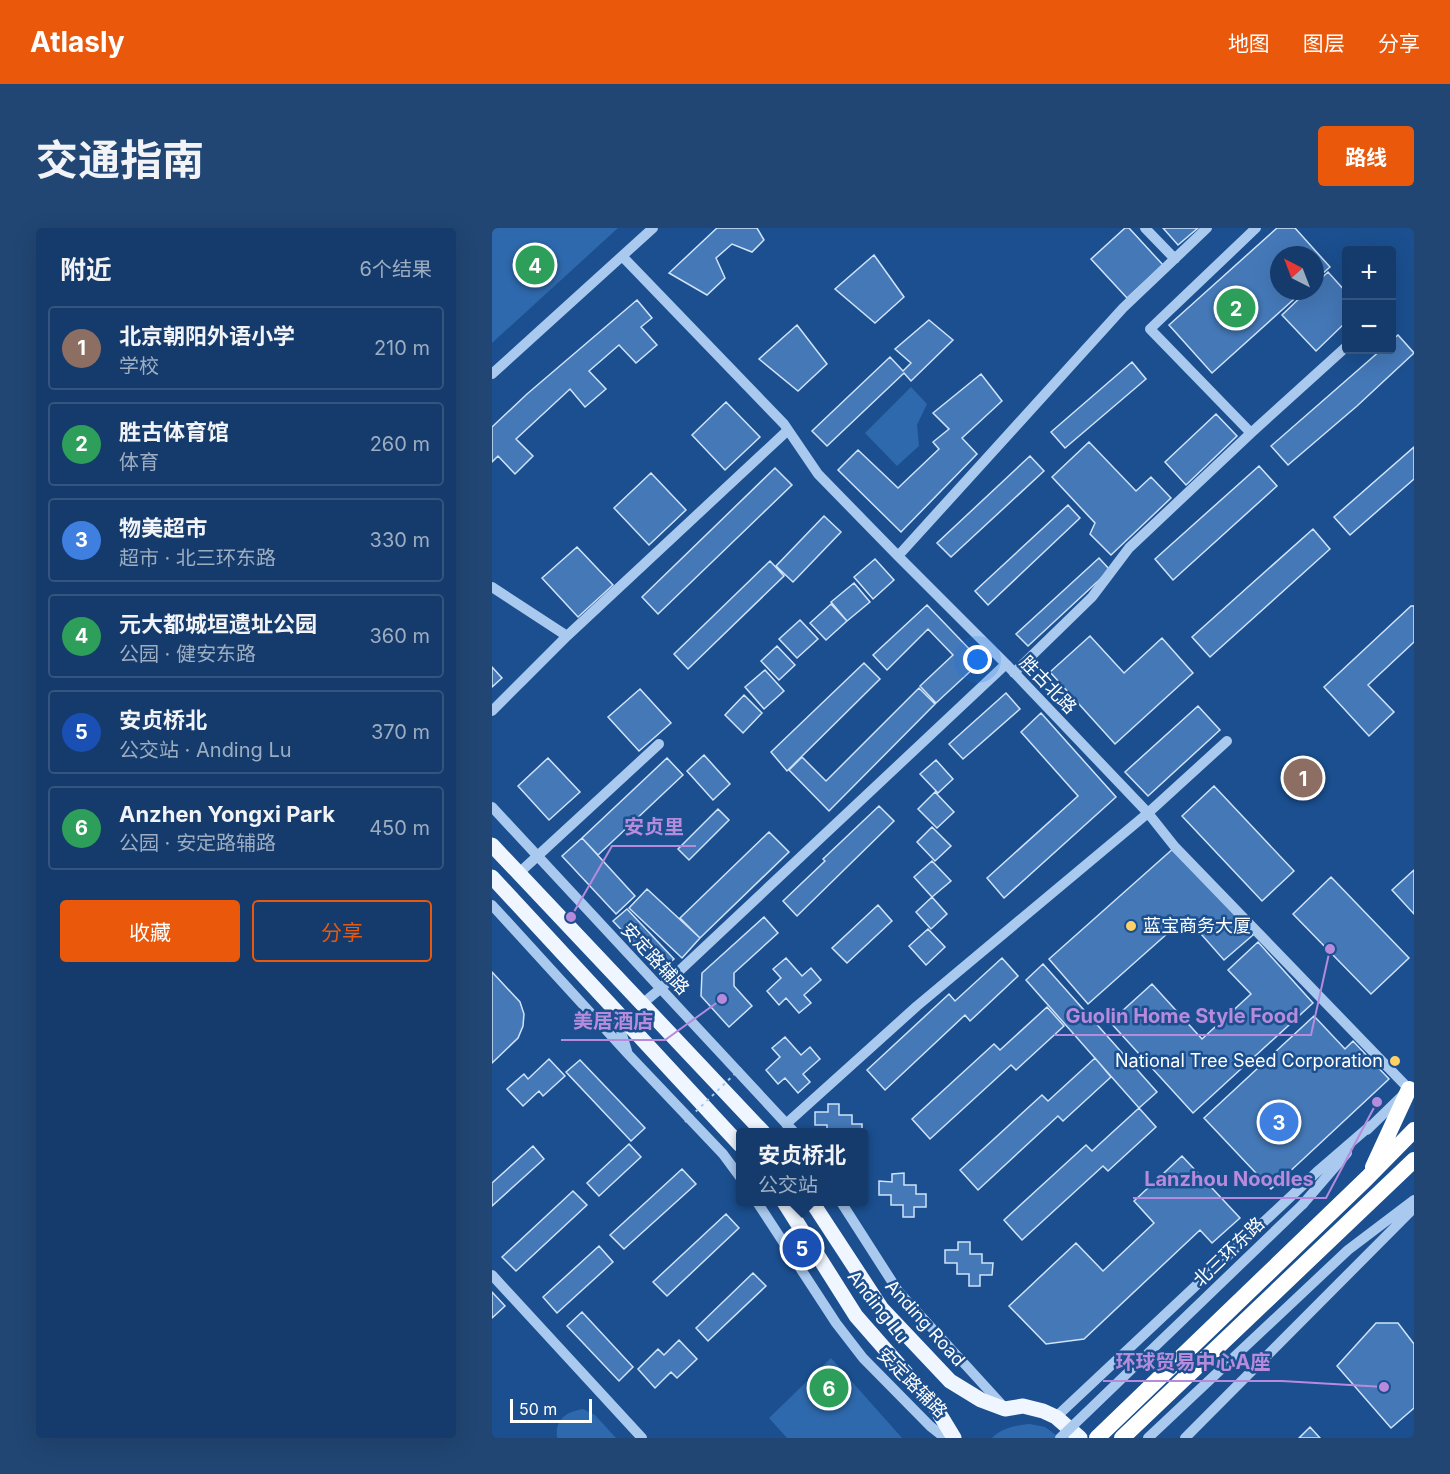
<!DOCTYPE html>
<html lang="zh">
<head>
<meta charset="utf-8">
<style>
	body { margin:0; font-family:Inter,"Noto Sans SC",sans-serif; background:#214673; color:#f1f3f6 }
	.controls { position:absolute; right:18px; top:18px; display:grid; overflow:hidden; border-radius:6px; box-shadow:0 6px 24px #0002 }
	.controls button { width:54px; height:54px; display:grid; place-items:center; padding:0; border:0; border-bottom:2px solid #33557e; background:#143b6b; color:#f1f3f6; font:30px sans-serif }
	.compass { position:absolute; left:778px; top:18px; width:54px; height:54px; border-radius:50%; background:#143b6b; box-shadow:0 6px 24px #0002; rotate:318deg }
	.scale { position:absolute; left:18px; bottom:15px; width:82px; box-sizing:border-box; padding-left:6px; border:3px solid #fff; border-top:0; font-size:16px; line-height:21px; white-space:nowrap; color:#fff; -webkit-text-stroke:4px #1b4f8f; paint-order:stroke }
	.you { position:absolute; left:486px; top:432px; width:21px; height:21px; margin:-15px; border:4px solid #fff; border-radius:50%; background:#1a73e8; box-shadow:0 0 0 9px #1a73e833 }
	.badge { display:grid; place-items:center; width:39px; height:39px; border-radius:50%; background:#ea580c; color:#fff; font-size:20px; font-weight:700 }
	.pin { position:absolute; translate:-50% -50%; border:3px solid #fff; box-shadow:0 2px 6px #0006 }
	.popup { position:absolute; left:244px; top:900px; width:132px; height:78px; box-sizing:border-box; display:grid; place-content:center; border-radius:6px; background:#143b6b; filter:drop-shadow(0 2px 4px #0005); font-size:20px; white-space:nowrap; color:#9dadc1 }
	.popup b { font-size:22px; color:#f1f3f6 }
	.popup::after { content:''; position:absolute; left:50%; top:100%; margin-left:-12px; border:12px solid transparent; border-top-color:#143b6b }
	.list { margin:0; padding:0; list-style:none }
	h2 { display:flex; justify-content:space-between; align-items:center; height:78px; margin:0; padding:0 24px; font-size:26px }
	h2 small { font-size:20px; font-weight:400; color:#9dadc1 }
	.list li { display:grid; grid-template-columns:39px 1fr auto; gap:18px; align-items:center; box-sizing:border-box; height:84px; margin:0 12px 12px; padding:0 12px; border:2px solid #33557e; border-radius:6px }
	.list b { display:block; font-size:22px; white-space:nowrap }
	.list p { margin:0; font-size:20px; white-space:nowrap; color:#9dadc1 }
	.list em { font-size:20px; font-style:normal; color:#9dadc1 }
	.actions { display:flex; gap:12px; padding:18px 24px }
	.actions a { flex:1; padding:14px 0; border:2px solid #ea580c; border-radius:6px; text-align:center; font-size:21px; color:#ea580c }
	.actions .main { background:#ea580c; color:#fff }
	.map { position:relative; flex:none; width:922px; height:1210px; overflow:hidden; border-radius:6px }
	header { display:flex; align-items:center; gap:36px; box-sizing:border-box; height:84px; padding:0 30px; background:#ea580c; color:#fff }
	header strong { font-size:28px }
	nav { display:flex; gap:33px; margin-inline-start:auto; font-size:21px }
	.intro { display:flex; align-items:center; justify-content:space-between; box-sizing:border-box; height:144px; padding:0 36px }
	h1 { margin:0; font-size:42px }
	.button { padding:15px 27px; border-radius:6px; background:#ea580c; color:#fff; font-size:21px; font-weight:700 }
	main { display:flex; gap:36px; padding:0 36px }
	aside { flex:1; background:#143b6b; border-radius:6px; box-shadow:0 6px 24px #0002 }
	.map>svg:first-child { display:block }
	.green { fill:#2e69ad }
	.building { fill:#4478b7; stroke:#cfe3fa; stroke-width:1.5 }
	.lines { fill:none; stroke-linecap:round; stroke-linejoin:round }
	.minor { stroke:#a9c9ee; stroke-width:10 }
	.major { stroke:#f0f6ff; stroke-width:15 }
	.highway { stroke:#fff; stroke-width:16 }
	.path-bridge { stroke:#a9c9ee; stroke-width:2; stroke-dasharray:3 4.5; stroke-linecap:butt }
	.minor-bridge { stroke:#a9c9ee; stroke-width:10 }
	.poi-dot { fill:#ffd166; stroke:#1b4f8f; stroke-width:2 }
	.labels { text-anchor:middle; stroke-width:5; stroke-linejoin:round; paint-order:stroke }
	.street-label { font-size:18px; fill:#fff; stroke:#1b4f8f }
	.poi-label { font-size:18px; fill:#fff; stroke:#1b4f8f; text-anchor:start }
	.leader { fill:none; stroke:#b68bdc; stroke-width:2 }
	.callout-dot { fill:#b68bdc; stroke:#1b4f8f; stroke-width:2 }
	.callout-label { font-size:20px; text-anchor:middle; font-weight:bold; fill:#b68bdc; stroke:#1b4f8f; stroke-width:5; stroke-linejoin:round; paint-order:stroke }
</style>
</head>
<body>
<header>
<strong>Atlasly</strong>
<nav><a>地图</a><a>图层</a><a>分享</a></nav>
</header>
<div class="intro"><h1>交通指南</h1><a class="button">路线</a></div>
<main>
<aside>
<h2>附近<small>6个结果</small></h2>
<ul class="list">
<li><span class="badge" style="background:#8d6e63">1</span><div><b>北京朝阳外语小学</b><p>学校</p></div><em>210 m</em></li>
<li><span class="badge" style="background:#2e9e5b">2</span><div><b>胜古体育馆</b><p>体育</p></div><em>260 m</em></li>
<li><span class="badge" style="background:#3f7fe0">3</span><div><b>物美超市</b><p>超市 · 北三环东路</p></div><em>330 m</em></li>
<li><span class="badge" style="background:#2e9e5b">4</span><div><b>元大都城垣遗址公园</b><p>公园 · 健安东路</p></div><em>360 m</em></li>
<li><span class="badge" style="background:#1a4fb4">5</span><div><b>安贞桥北</b><p>公交站 · Anding Lu</p></div><em>370 m</em></li>
<li><span class="badge" style="background:#2e9e5b">6</span><div><b>Anzhen Yongxi Park</b><p>公园 · 安定路辅路</p></div><em>450 m</em></li>
</ul>
<div class="actions"><a class="main">收藏</a><a>分享</a></div>
</aside>
<div class="map">
<svg width="922" height="1210" viewBox="0 0 922 1210">
	<rect width="100%" height="100%" fill="#1b4f8f"/>
	<path class="green" d="M0,0h126l-126,115z
		M419,159l16,17 -10,21 2,21 -22,20 -32,-33z
		M339,1130l71,80h-115l-18,-20z
		M91,1181l12,6 21,23h-59c-2,-19 9,-26 26,-29z
		M538,1196l15,3 15,11h-68c9,-10 25,-13 38,-14z"/>
	<path class="building" d="M225,0h40l7,12 -12,12 -20,-8 -16,14 9,20 -18,17 -38,-22z
		M633,0h4l34,37 -36,33 -36,-39z
		M671,0h35l-20,17z
		M785,0h18l35,39 -15,13v-25h-36v36h24l-91,82 -43,-48z
		M382,27l30,42 -29,26 -40,-34z
		M836,44l18,20v30l-30,29 -34,-36 25,-24h8v-7z
		M145,72l15,18 -11,9 16,18 -21,18 -17,-18 -30,26 17,18 -21,18 -15,-18 -54,50 17,17 -18,18 -17,-18 -6,6v-35l35,-33z
		M437,92l24,20 -42,41 -7,-8 -77,73 -15,-15 78,-74 13,14 8,-8 -16,-14z
		M305,97l30,39 -29,27 -39,-32z
		M906,107l16,18 -57,53 -69,59 -17,-19 110,-96h11v-10z
		M640,134l14,17 -81,69 -14,-16z
		M489,146l21,27 -40,37 15,16 -76,78 -63,-62 20,-20 40,38 41,-39 -6,-7 16,-13 -16,-16z
		M234,174l34,35 -35,33 -33,-35z
		M724,186l21,22 -51,49 -21,-23z
		M597,214l47,49 15,-14 20,21 -60,57 -21,-21 5,-11 -43,-46z
		M922,219v32l-64,56 -16,-18z
		M538,228l14,15 -93,86 -14,-14z
		M767,238l18,20 -104,94 -18,-21z
		M283,240l17,17 -134,129 -16,-17z
		M159,245l35,37 -37,35 -35,-37z
		M576,277l12,13 -92,87 -13,-14z
		M332,288l17,16 -48,50 -17,-16z
		M821,301l17,20 -120,108 -18,-20z
		M85,319l36,38 -35,32 -36,-39z
		M607,330l11,12 -82,76 -12,-12z
		M383,331l19,21 -21,19 -19,-22z
		M278,333l14,15 -96,93 -14,-15z
		M362,355l16,19 -23,19 -16,-19z
		M339,376l16,17 -21,19 -16,-17z
		M435,377l49,51 -1,11 -39,36 -16,-17 33,-31 -25,-26 -41,41 -14,-15z
		M919,378h3v36l-46,43 26,27 -25,24 -45,-49z
		M308,392l18,19 -21,19 -18,-19z
		M598,408l34,37 38,-35 31,35 -78,71 -65,-72z
		M285,418l18,19 -16,15 -18,-19z
		M372,435l16,16 -93,92 -16,-19z
		M0,439l10,11 -10,9z
		M273,442l19,21 -20,18 -19,-22z
		M427,460l16,16 -106,107 -40,-41 13,-13 24,24z
		M148,461l31,34 -32,28 -31,-34z
		M514,465l14,16 -57,50 -14,-15z
		M252,467l18,18 -19,20 -18,-18z
		M706,478l22,24 -72,66 -23,-24z
		M549,485l75,84 -112,101 -17,-20 91,-82 -57,-64z
		M212,527l26,29 -17,16 -26,-29z
		M56,530l32,34 -31,28 -31,-34z
		M175,530l16,17 -85,80 -16,-17z
		M444,532l17,19 -15,14 -18,-19z
		M722,558l80,85 -32,30 -80,-85z
		M443,564l19,20 -17,16 -19,-19z
		M387,578l15,15 -97,95 -14,-15 42,-40 -2,-2z
		M226,581l11,11 -40,40 -11,-11z
		M440,599l19,19 -16,15 -18,-19z
		M277,604l20,20 -89,86 -20,-20z
		M90,610l53,58 -19,18 -54,-58z
		M683,619l78,88 -29,25 -38,-43 -98,87 -39,-45z
		M440,633l19,20 -19,16 -18,-20z
		M922,642v44l-22,-24z
		M839,649l78,81 -38,36 -78,-80z
		M155,661l53,49 -18,20 -53,-50z
		M440,669l15,17 -16,15 -15,-17z
		M386,677l14,16 -45,42 -15,-15z
		M135,681l47,50 -13,12 -48,-50z
		M272,689l14,16 -44,40v13l18,20 -23,21 -28,-31 1,-23z
		M436,701l17,18 -19,18 -17,-19z
		M766,714l55,61 -120,110 -83,-91 42,-38 50,55 49,-45 -23,-24z
		M294,730l16,18 9,-8 10,12 -17,15 7,8 -12,10 -13,-15 -7,7 -12,-14 14,-13 -8,-9z
		M510,730l16,18 -48,45 -5,-6 -80,75 -18,-20 82,-76 6,7z
		M551,736l114,128 -18,16 -113,-128z
		M0,744l28,30 4,12 -1,12 -5,12 -26,25z
		M555,779l17,19 -48,44 -5,-5 -81,74 -18,-20 82,-75 6,6z
		M822,788l31,33 8,-8 36,38 -118,110 -67,-71z
		M293,809l16,18 9,-8 10,12 -17,15 7,8 -12,11 -13,-15 -7,6 -12,-14 14,-13 -8,-9z
		M603,830l16,19 -48,44 -5,-5 -80,74 -18,-20 82,-75 6,6z
		M57,831l16,17 -22,20 -4,-5 -16,15 -16,-17 17,-15 4,5z
		M88,832l65,68 -14,13 -65,-69z
		M336,876h11v11h13v9h10v8h-35v-7h-12v-13h13z
		M647,880l17,19 -48,44 -5,-5 -81,74 -18,-20 82,-75 6,6z
		M137,916l12,13 -42,39 -12,-13z
		M41,918l11,13 -52,47v-23z
		M690,928l58,62 -28,25 -12,-13 -116,109 -38,5 -37,-38 67,-63 27,28 51,-48 -20,-22z
		M190,941l14,15 -72,65 -14,-14z
		M412,945v12h12v9h10v13h-12v10h-11v-12h-12v-10h-12v-14l13,1v-8z
		M81,963l14,14 -71,66 -14,-14z
		M234,986l13,14 -72,68 -14,-14z
		M466,1014h12v12h12v9h11l-1,12h-12v11h-11v-12h-12v-11h-12v-13h13z
		M107,1018l14,16 -56,51 -14,-16z
		M261,1045l13,13 -58,55 -12,-13z
		M0,1064l13,14 -13,12z
		M90,1084l51,55 -14,14 -52,-55z
		M884,1095h22l16,21v64l-23,20 -54,-62z
		M187,1112l18,19 -20,19 -6,-6 -16,16 -17,-19 20,-20 6,6z
		M818,1199l10,11h-21z"/>
	<g class="lines">
		<path class="minor" d="M653,0l30,31
			M130,28l162,168 34,50 80,82
			M0,146l161,-146
			M759,205l95,-86
			M0,359l75,49
			M514,436l-108,-108 225,-248 84,-80
			M522,445l78,-76 37,-49 122,-115 -101,-104 106,-101
			M0,483l75,-75 221,-206
			M0,579l302,325
			M27,645l140,-129
			M0,677l136,149 95,100 17,23
			M150,776l18,-15 346,-325 142,149 27,34 234,242
			M123,784l12,39
			M294,896l131,-118 231,-193 79,-72
			M875,902l36,-35
			M265,974l79,121 27,35 67,68 15,12
			M349,974l57,89 105,115
			M811,976l44,-51
			M0,1047l150,163
			M564,1189l263,-247 51,-44
			M656,1210l200,-188 66,-50
			M693,1210l229,-230"/>
		<path class="major" d="M0,617l271,287
			M0,649l248,268
			M292,974l72,114 78,89 20,33
			M320,974l70,107 68,72 31,19 24,9 18,-3 20,5 13,6 24,21"/>
		<path class="highway" d="M881,939l36,-78
			M605,1210l270,-260 47,-48
			M630,1210l292,-278"/>
		<path class="path-bridge" d="M193,894l59,-57"/>
		<path class="minor-bridge" d="M568,1210l243,-234"/>
	</g>
	<g class="poi-dot">
		<circle cx="639" cy="698" r="6"/>
		<circle cx="903" cy="833" r="6"/>
	</g>
	<g class="labels">
		<g class="street-label">
			<text transform="translate(556 457) rotate(46)" y="6">胜古北路</text>
			<text transform="translate(163 731) rotate(47)" y="6">安定路辅路</text>
			<text transform="translate(737 1024) rotate(-44)" y="6">北三环东路</text>
			<text transform="translate(386 1079) rotate(52)" y="6">Anding Lu</text>
			<text transform="translate(433 1095) rotate(48)" y="6">Anding Road</text>
			<text transform="translate(420 1155) rotate(45)" y="6">安定路辅路</text>
		</g>
		<g class="poi-label">
			<text x="651" y="704">蓝宝商务大厦</text>
			<text x="891" y="839" text-anchor="end">National Tree Seed Corporation</text>
		</g>
	</g>
	<path class="leader" d="M79 689L120 618H204M838 721L819 807H562M230 771L173 812H69M885 874L834 970H641M892 1159L790 1153H611"/>
	<g class="callout-dot">
		<circle cx="79" cy="689" r="6"/>
		<circle cx="838" cy="721" r="6"/>
		<circle cx="230" cy="771" r="6"/>
		<circle cx="885" cy="874" r="6"/>
		<circle cx="892" cy="1159" r="6"/>
	</g>
	<g class="callout-label">
		<text x="162" y="606">安贞里</text>
		<text x="690" y="795">Guolin Home Style Food</text>
		<text x="121" y="800">美居酒店</text>
		<text x="737" y="958">Lanzhou Noodles</text>
		<text x="701" y="1141">环球贸易中心A座</text>
	</g>
</svg>
<div class="controls">
<button>+</button>
<button>−</button>
</div>
<svg class="compass" viewBox="-18 -18 36 36"><path d="M0-13l5 13h-10z" fill="#e53935"/><path d="M0 13l5-13h-10z" fill="#9dadc1"/></svg>
<div class="scale">50 m</div>
<div class="you"></div>
<div class="pin badge" style="left:811px;top:550px;background:#8d6e63">1</div>
<div class="pin badge" style="left:744px;top:80px;background:#2e9e5b">2</div>
<div class="pin badge" style="left:787px;top:894px;background:#3f7fe0">3</div>
<div class="pin badge" style="left:43px;top:37px;background:#2e9e5b">4</div>
<div class="pin badge" style="left:310px;top:1020px;background:#1a4fb4">5</div>
<div class="popup"><b>安贞桥北</b>公交站</div>
<div class="pin badge" style="left:337px;top:1160px;background:#2e9e5b">6</div>
</div>
</main>
</body>
</html>
